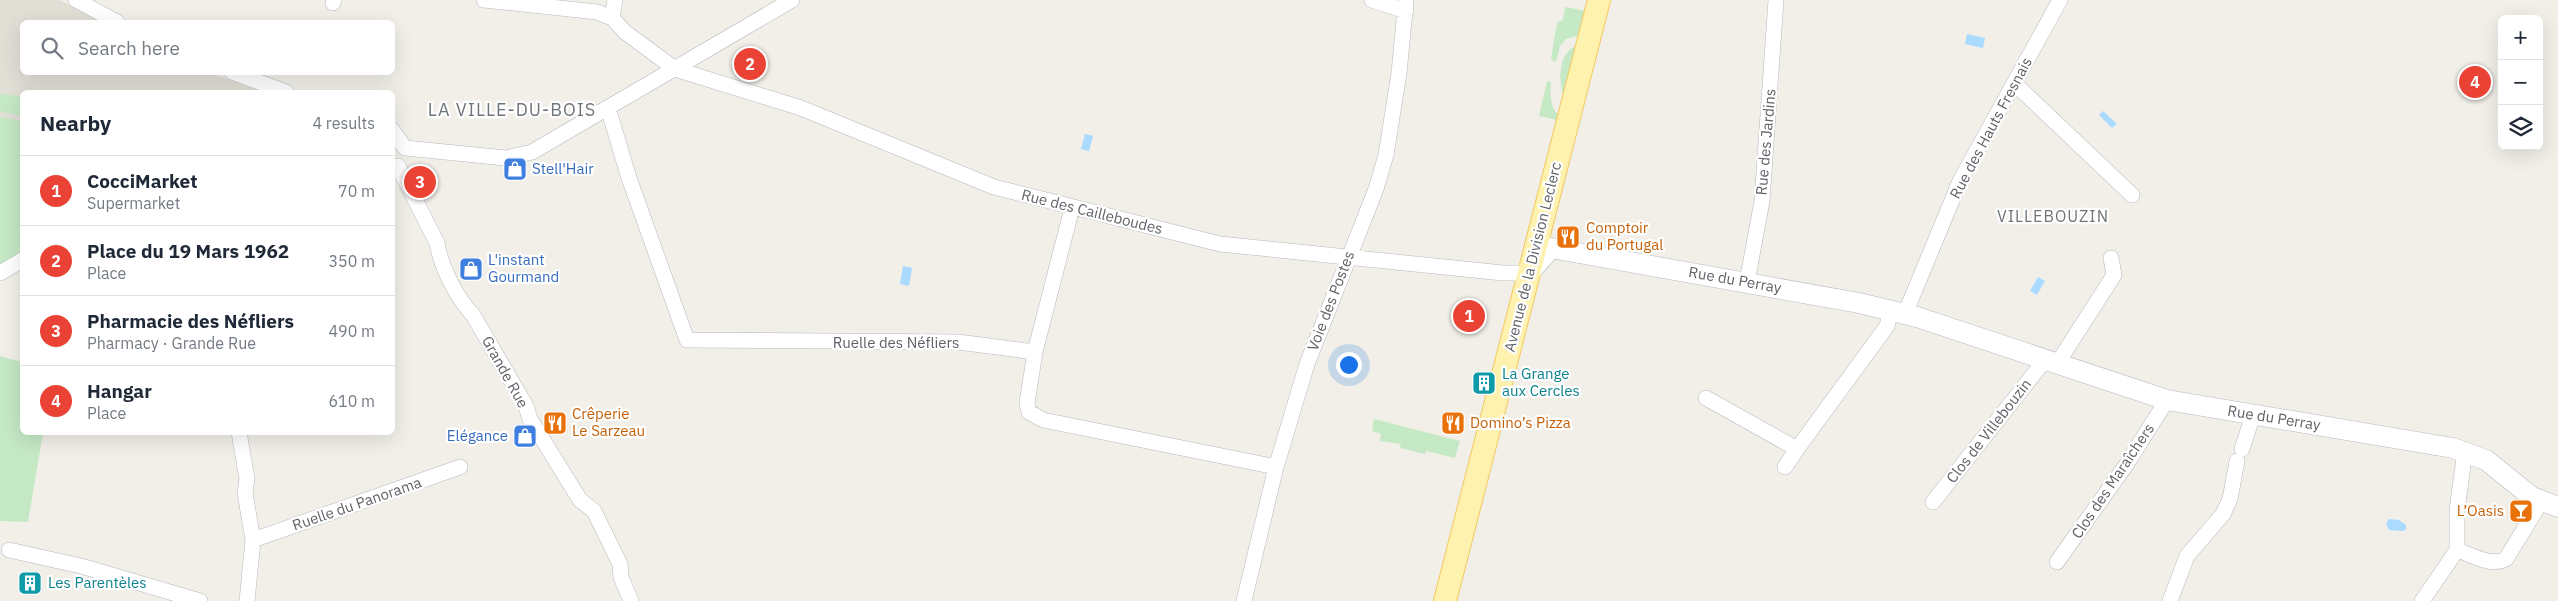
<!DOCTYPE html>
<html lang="en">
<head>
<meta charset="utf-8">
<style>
	body { margin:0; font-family:"IBM Plex Sans",sans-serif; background:#f6f6f7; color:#1f2937 }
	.controls { position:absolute; right:15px; top:15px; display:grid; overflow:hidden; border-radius:8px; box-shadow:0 5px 20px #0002 }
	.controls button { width:45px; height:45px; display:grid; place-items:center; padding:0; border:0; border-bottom:1px solid #e0e1e3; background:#fff; color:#1f2937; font:25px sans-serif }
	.you { position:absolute; left:1348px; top:364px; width:18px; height:18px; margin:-12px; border:4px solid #fff; border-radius:50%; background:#1a73e8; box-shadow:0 0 0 8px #1a73e833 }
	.badge { display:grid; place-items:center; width:32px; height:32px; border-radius:50%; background:#ea4335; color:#fff; font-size:16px; font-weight:700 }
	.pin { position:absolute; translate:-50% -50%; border:2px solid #fff; box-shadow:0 1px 5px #0006 }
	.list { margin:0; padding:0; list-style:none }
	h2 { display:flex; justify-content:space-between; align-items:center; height:65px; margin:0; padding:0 20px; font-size:21px }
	h2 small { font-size:16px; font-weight:400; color:#747a83 }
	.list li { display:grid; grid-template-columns:32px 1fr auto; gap:15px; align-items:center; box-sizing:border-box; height:70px; padding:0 20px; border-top:1px solid #e0e1e3 }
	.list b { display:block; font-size:19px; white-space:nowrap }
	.list p { margin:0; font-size:16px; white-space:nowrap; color:#747a83 }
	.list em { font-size:16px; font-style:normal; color:#747a83 }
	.icon { flex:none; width:28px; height:28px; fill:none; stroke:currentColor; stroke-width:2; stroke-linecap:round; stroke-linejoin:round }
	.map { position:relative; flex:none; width:2558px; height:601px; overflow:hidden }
	.search { position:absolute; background:#fff; box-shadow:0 5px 20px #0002; left:20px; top:20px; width:375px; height:55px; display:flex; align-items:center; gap:12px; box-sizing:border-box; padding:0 18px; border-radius:8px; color:#747a83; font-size:19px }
	.panel { position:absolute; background:#fff; box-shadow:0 5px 20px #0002; left:20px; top:90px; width:375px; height:345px; border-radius:8px }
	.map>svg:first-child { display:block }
	.education { fill:#e1ded6 }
	.green { fill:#c5e8c5 }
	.water { fill:#aadaff }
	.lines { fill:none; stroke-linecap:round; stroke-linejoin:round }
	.street-casing { stroke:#b5b8bc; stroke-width:16 }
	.secondary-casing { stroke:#b6babf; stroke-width:21 }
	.primary-casing { stroke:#f2c960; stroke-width:24 }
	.street { stroke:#fff; stroke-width:15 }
	.secondary { stroke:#fff; stroke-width:20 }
	.primary { stroke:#fff2af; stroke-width:22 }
	.labels { text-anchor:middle; stroke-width:4.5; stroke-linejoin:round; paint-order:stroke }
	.street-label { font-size:15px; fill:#5f6368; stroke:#fff }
	.shop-label { font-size:15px; fill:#366cbe; stroke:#fff; text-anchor:start }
	.food-label { font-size:15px; fill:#c56008; stroke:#fff; text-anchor:start }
	.culture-label { font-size:15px; fill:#0d838f; stroke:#fff; text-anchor:start }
	.neighbourhood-label { font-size:16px; letter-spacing:1px; fill:#70757a; stroke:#fff }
	.quarter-label { font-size:18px; letter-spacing:1px; fill:#70757a; stroke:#fff }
</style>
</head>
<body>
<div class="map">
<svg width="2558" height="601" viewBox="0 0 2558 601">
	<rect width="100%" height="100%" fill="#f1efe8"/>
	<path class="education" d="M0,0h60l41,22h-79v50l188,1 55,19h-243v161l-22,14z"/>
	<path class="green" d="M1565,7l22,4 -6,24 -15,4 -6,7 -4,16 -5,-2c2,-13 3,-24 7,-38l5,-2z
		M1577,46l-13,51c-6,-14 -6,-46 13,-51z
		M1547,81l4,1c-1,14 -1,23 7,33l-1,5 -18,-4z
		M0,94l22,2v20l-22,-5z
		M0,117l22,4v132l-22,14z
		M0,356l22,6v70l21,1 -15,89 -28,-1z
		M1374,419l86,22 -5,17 -29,-7 -1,3 -25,-6 1,-4 -21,-3 1,-7 -9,-3z"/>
	<path class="water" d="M1967,34l18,4 -2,10 -18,-4z
		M2103,111l14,13 -5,4 -13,-13z
		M1085,134l8,2 -4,15 -8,-2z
		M903,266l9,2 -3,18 -9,-2z
		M2038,277l7,4 -8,14 -7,-4z
		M2389,519l10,1 7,5v4l-3,2 -14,-1 -3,-6z"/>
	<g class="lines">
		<g class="street-casing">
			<path id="street" d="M76,0l41,22
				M484,0l113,12 15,6 13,14 50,37 126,39 193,79 226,57 283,29h26
				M1372,0l34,11
				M333,3l1,-3
				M612,18l3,-18
				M232,72l54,20
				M2015,84l117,111
				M608,108l21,70 58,162 271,2 77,10 -8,51 2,9 14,8 233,47
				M392,130l13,18
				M405,148l101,10 26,-6 260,-152
				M398,166l39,77c4,24 19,54 36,72l53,91 4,13 50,81 14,11 26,53 1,13 10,24
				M0,273l22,-13
				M1747,282l15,-81 14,-201
				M1905,314l55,-133 100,-181
				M1035,352l37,-144
				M2057,364l57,-89 -3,-17
				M1706,398l91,51 90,-123 4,-15
				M239,432l8,47 -2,14 8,47 -6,61
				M2242,449l11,-34
				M1785,467l12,-18
				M1933,502l112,-142
				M253,540l207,-73
				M9,550l72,16 119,35
				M2457,550c15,5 34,17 49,9l36,-59
				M2057,562l69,-97 41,-65
				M1244,601l32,-134 31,-103 69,-175 10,-34 13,-82 7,-73
				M2170,601l17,-45 36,-42 7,-15 7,-38
				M2422,601l35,-51v-40l8,-59"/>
		</g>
		<g class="secondary-casing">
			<path id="secondary" d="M1529,273l22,-25 308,55 58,14 250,83 286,48 33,12 46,37 26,10"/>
		</g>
		<g class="primary-casing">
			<path id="primary" d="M1445,601l154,-601"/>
		</g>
		<use href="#street" class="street"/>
		<use href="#secondary" class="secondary"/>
		<use href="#primary" class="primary"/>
	</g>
	<defs>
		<g id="shop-square" transform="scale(1.25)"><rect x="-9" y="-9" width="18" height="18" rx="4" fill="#3f7fe0" stroke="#fff"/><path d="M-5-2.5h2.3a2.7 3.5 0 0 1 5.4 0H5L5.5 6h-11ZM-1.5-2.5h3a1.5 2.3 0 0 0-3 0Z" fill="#fff"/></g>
		<g id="restaurant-square" transform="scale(1.25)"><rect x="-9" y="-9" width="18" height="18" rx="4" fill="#e8710a" stroke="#fff"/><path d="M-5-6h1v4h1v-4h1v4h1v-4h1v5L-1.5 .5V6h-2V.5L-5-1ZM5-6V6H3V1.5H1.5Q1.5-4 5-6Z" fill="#fff"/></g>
		<g id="building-square" transform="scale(1.25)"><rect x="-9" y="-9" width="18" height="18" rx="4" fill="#0f9aa8" stroke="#fff"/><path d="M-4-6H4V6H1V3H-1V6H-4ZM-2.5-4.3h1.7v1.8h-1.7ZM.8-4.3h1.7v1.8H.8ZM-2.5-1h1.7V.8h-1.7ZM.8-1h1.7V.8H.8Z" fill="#fff"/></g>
		<g id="bar-square" transform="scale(1.25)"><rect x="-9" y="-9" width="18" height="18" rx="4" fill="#e8710a" stroke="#fff"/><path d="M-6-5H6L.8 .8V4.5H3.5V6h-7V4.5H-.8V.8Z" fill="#fff"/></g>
	</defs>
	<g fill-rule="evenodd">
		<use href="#shop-square" x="515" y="169"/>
		<use href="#restaurant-square" x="1568" y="237"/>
		<use href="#shop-square" x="471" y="269"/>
		<use href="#building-square" x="1484" y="383"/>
		<use href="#restaurant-square" x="555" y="423"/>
		<use href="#restaurant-square" x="1453" y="423"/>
		<use href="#shop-square" x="525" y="436"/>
		<use href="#bar-square" x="2521" y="511"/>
		<use href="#building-square" x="30" y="583"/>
	</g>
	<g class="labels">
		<g class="street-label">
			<text transform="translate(1991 128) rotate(-62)" y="5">Rue des Hauts Fresnais</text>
			<text transform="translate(1766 142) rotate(-85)" y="5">Rue des Jardins</text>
			<text transform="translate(1092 212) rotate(14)" y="5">Rue des Cailleboudes</text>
			<text transform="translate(1533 257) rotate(-76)" y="5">Avenue de la Division Leclerc</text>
			<text transform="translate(1735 280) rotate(10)" y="5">Rue du Perray</text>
			<text transform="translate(1331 301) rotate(-69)" y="5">Voie des Postes</text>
			<text x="896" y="348">Ruelle des Néfliers</text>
			<text transform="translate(505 372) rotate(61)" y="5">Grande Rue</text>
			<text transform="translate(2274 418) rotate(9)" y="5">Rue du Perray</text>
			<text transform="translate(1989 431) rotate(-52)" y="5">Clos de Villebouzin</text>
			<text transform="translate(2113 481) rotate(-56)" y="5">Clos des Maraîchers</text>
			<text transform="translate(357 504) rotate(-19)" y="5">Ruelle du Panorama</text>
		</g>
		<g class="shop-label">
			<text x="532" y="174">Stell'Hair</text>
			<text x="488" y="265">L'instant<tspan x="488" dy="17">Gourmand</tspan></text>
			<text x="508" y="441" text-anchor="end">Elégance</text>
		</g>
		<g class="food-label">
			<text x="1586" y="233">Comptoir<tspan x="1586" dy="17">du Portugal</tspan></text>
			<text x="572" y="419">Crêperie<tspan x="572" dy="17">Le Sarzeau</tspan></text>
			<text x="1470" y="428">Domino’s Pizza</text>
			<text x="2504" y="516" text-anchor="end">L’Oasis</text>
		</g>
		<g class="culture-label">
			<text x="1502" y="379">La Grange<tspan x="1502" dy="17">aux Cercles</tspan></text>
			<text x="48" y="588">Les Parentèles</text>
		</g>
		<g class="neighbourhood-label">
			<text x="2053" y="222">VILLEBOUZIN</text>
		</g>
		<g class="quarter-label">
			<text x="512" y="116">LA VILLE-DU-BOIS</text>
		</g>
	</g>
</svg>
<div class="controls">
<button>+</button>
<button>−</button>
<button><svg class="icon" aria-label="layers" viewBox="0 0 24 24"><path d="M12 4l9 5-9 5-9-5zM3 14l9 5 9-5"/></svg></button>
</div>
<div class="you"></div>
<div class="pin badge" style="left:1469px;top:316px">1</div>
<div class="pin badge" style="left:750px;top:64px">2</div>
<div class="pin badge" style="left:420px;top:182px">3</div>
<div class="pin badge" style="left:2475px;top:82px">4</div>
<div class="search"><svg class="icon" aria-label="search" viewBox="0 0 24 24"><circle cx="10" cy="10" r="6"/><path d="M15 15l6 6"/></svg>Search here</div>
<section class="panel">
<h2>Nearby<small>4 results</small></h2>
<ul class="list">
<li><span class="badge">1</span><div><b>CocciMarket</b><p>Supermarket</p></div><em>70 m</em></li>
<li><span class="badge">2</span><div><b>Place du 19 Mars 1962</b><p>Place</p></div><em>350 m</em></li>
<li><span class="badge">3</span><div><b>Pharmacie des Néfliers</b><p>Pharmacy · Grande Rue</p></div><em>490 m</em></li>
<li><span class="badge">4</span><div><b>Hangar</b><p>Place</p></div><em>610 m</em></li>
</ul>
</section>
</div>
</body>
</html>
